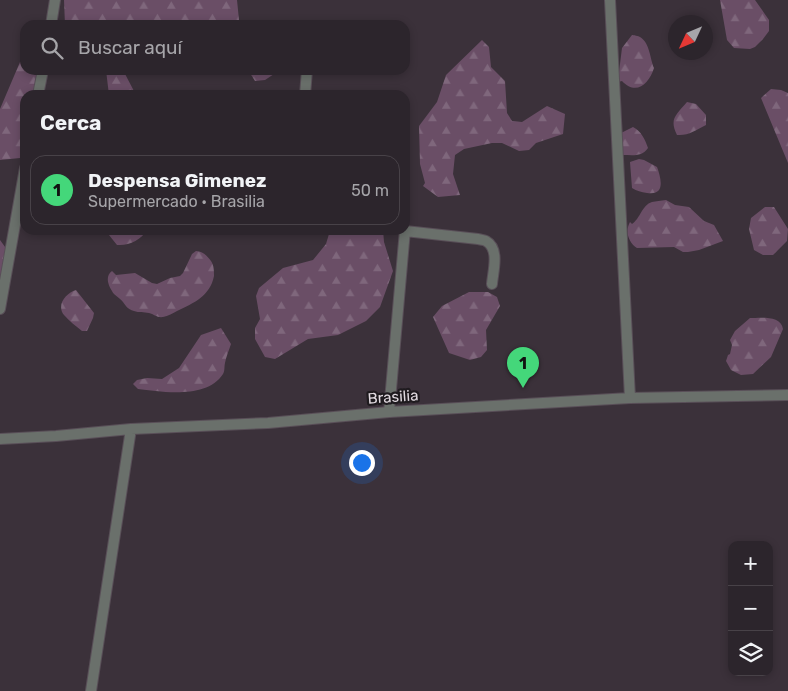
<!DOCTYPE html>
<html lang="es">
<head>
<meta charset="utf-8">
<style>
	body { margin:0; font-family:Rubik,sans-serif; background:#342d34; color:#f1f3f6 }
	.controls { position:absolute; right:15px; bottom:15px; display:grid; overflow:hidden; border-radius:10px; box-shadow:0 2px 8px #0003 }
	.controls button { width:45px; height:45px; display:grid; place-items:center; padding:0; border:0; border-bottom:1px solid #484248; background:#2c252c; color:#f1f3f6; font:25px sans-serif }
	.compass { position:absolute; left:668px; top:15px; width:45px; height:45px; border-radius:50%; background:#2c252c; box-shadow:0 2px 8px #0003; rotate:226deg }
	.you { position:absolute; left:361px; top:462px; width:18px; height:18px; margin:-12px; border:4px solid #fff; border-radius:50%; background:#1a73e8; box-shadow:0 0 0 8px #1a73e833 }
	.badge { display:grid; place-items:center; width:32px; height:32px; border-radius:50%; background:#44d77a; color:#111; font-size:16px; font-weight:700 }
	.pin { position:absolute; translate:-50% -41px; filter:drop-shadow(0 1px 2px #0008) }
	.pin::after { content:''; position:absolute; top:26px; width:18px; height:15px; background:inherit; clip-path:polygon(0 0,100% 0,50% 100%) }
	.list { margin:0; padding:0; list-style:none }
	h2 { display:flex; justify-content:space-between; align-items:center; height:65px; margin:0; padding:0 20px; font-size:21px }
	h2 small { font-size:16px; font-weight:400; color:#a6a5a9 }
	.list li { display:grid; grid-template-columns:32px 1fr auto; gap:15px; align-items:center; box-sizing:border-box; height:70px; margin:0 10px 10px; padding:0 10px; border:1px solid #484248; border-radius:15px }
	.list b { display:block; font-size:19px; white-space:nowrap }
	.list p { margin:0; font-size:16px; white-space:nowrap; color:#a6a5a9 }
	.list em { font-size:16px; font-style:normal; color:#a6a5a9 }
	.icon { flex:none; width:28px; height:28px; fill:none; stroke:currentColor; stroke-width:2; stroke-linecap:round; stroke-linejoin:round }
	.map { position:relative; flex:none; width:788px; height:691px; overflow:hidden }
	.search { position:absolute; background:#2c252c; box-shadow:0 2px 8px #0003; left:20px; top:20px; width:390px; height:55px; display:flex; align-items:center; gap:12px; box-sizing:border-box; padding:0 18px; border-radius:15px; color:#a6a5a9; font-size:19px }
	.panel { position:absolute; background:#2c252c; box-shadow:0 2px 8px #0003; left:20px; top:90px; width:390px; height:145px; border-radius:15px }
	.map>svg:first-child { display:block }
	.forest { fill:url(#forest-firs) }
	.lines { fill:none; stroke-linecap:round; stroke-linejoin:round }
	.lane-casing { stroke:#594f58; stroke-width:12 }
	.street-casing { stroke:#594f58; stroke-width:12 }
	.lane { stroke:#6a706b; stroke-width:10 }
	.street { stroke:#6a706b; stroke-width:10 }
	.labels { text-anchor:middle; stroke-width:4.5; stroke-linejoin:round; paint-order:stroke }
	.street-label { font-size:15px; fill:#e1dae0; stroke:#1f1b1f }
</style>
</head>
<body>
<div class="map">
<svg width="788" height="691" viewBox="0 0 788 691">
	<defs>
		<pattern id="forest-firs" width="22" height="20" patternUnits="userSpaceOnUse" patternTransform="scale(1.25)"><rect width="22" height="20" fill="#6a4e66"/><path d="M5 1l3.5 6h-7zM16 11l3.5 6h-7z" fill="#7f677c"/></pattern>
	</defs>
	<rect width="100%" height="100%" fill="#3b313a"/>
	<path class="forest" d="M64,0h173l2,20 -2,5h-172z
		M720,0h35l14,20v11l-6,8 -8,8 -5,2 -16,-1 -7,-8z
		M632,35c1,0 7,1 8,2 10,6 10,22 14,31 -5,16 -18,28 -32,13l-4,1v-2l4,-32z
		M482,40l7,7 2,20 14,14 2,32 5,8 10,1 25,-16 18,8 -2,20 -27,9 -7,7 -10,1 -17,-8h-10l-28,6 -9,6 -2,19 7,21 -22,2 -15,-11 2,-3 -5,-19 -1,-38 18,-24 9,-27z
		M25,61v9h10l5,7 -3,18h-12v60l-5,3 -20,2v-51l20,-47z
		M106,70h19l-1,2 12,23h-27z
		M248,70h32l-15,10 -10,1z
		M771,89l10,1 7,3v70l-27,-65z
		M687,102l9,2 10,11v10c-10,5 -18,11 -29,10 -8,-16 -1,-20 10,-33z
		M633,127c8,4 12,12 15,21 -6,9 -15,7 -25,7l-3,-4 -1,-17z
		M639,159l5,1 13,7c4,11 9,29 -10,26 -6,-1 -10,-2 -15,-5l-2,-26z
		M666,200l9,5 14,2 15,14 10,4 9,16 -24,9 -11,2h-5l-9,-5 -37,1c-9,-6 -12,-17 -7,-26l2,2c8,-5 10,-19 20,-22 4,-1 9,-1 14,-2z
		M765,207h9l14,22 -1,12 -14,14h-10l-9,-5 -5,-21 2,-11z
		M105,230h42c-6,10 -18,16 -30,15z
		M317,230h66l1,12 9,29 -13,36 -14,14 -28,14 -30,4 -33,20 -10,-2 -10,-18v-11l5,-9 -4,-23 3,-8 24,-20 30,-8 13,-16 3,-10 -9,-1z
		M0,240l8,11 -5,22 -3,3z
		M196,251c7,0 11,5 15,10 3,5 3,9 3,15 -4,20 -20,27 -37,35 -4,2 -9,5 -14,6 -6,1 -9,-3 -14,-4 -5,-1 -10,0 -15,-2 -7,-2 -8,-5 -11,-9 -2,-3 -6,-5 -9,-8 -5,-7 -10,-17 -2,-23l4,4 19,-2 17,10 5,1 13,-6 10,-2 3,-3 9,-19z
		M76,290l18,23 -1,5 -6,13h-5c-6,-5 -13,-10 -18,-16 -8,-10 2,-22 12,-25z
		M469,292h19l9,5 3,9 -14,24 1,20 -6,7 -11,3 -21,-7 -16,-36 9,-11z
		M750,318c11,0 31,-3 33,11l-12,28 -18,17 -12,1 -10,-5 -5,-9 2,-6 2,-1 2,-9 -2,-5 5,-9z
		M221,328l10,16c-2,6 -5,13 -6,19 -1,4 0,8 -2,11 -16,25 -60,18 -85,15l-5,-5 4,-4 10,-2 15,1 17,-11 22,-33z"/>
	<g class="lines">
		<g class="lane-casing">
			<path id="lane" d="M305,95l2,-25
				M405,231l73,8c3,1 6,1 8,2 14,8 7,30 6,43
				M389,412l16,-182"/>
		</g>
		<g class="street-casing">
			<path id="street" d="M610,0l20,398
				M51,25l4,-25
				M38,95l5,-25
				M0,309l25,-141
				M0,439l56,-3 75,-7 137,-6 121,-11 241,-14 158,-3
				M91,691l40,-262"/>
		</g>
		<use href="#lane" class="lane"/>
		<use href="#street" class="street"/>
	</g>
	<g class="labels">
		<g class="street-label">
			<text transform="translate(393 397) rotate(-4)" y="5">Brasilia</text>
		</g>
	</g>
</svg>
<div class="controls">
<button>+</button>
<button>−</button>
<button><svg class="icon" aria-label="layers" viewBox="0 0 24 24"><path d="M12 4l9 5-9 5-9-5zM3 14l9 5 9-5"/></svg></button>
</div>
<svg class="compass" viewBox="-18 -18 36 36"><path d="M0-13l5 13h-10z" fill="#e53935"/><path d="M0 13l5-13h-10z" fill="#a6a5a9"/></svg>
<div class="you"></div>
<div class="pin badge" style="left:523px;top:388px">1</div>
<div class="search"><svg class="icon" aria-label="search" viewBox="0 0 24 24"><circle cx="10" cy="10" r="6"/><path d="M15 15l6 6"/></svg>Buscar aquí</div>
<section class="panel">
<h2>Cerca<small></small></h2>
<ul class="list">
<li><span class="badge">1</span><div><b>Despensa Gimenez</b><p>Supermercado · Brasilia</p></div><em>50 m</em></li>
</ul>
</section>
</div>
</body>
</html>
